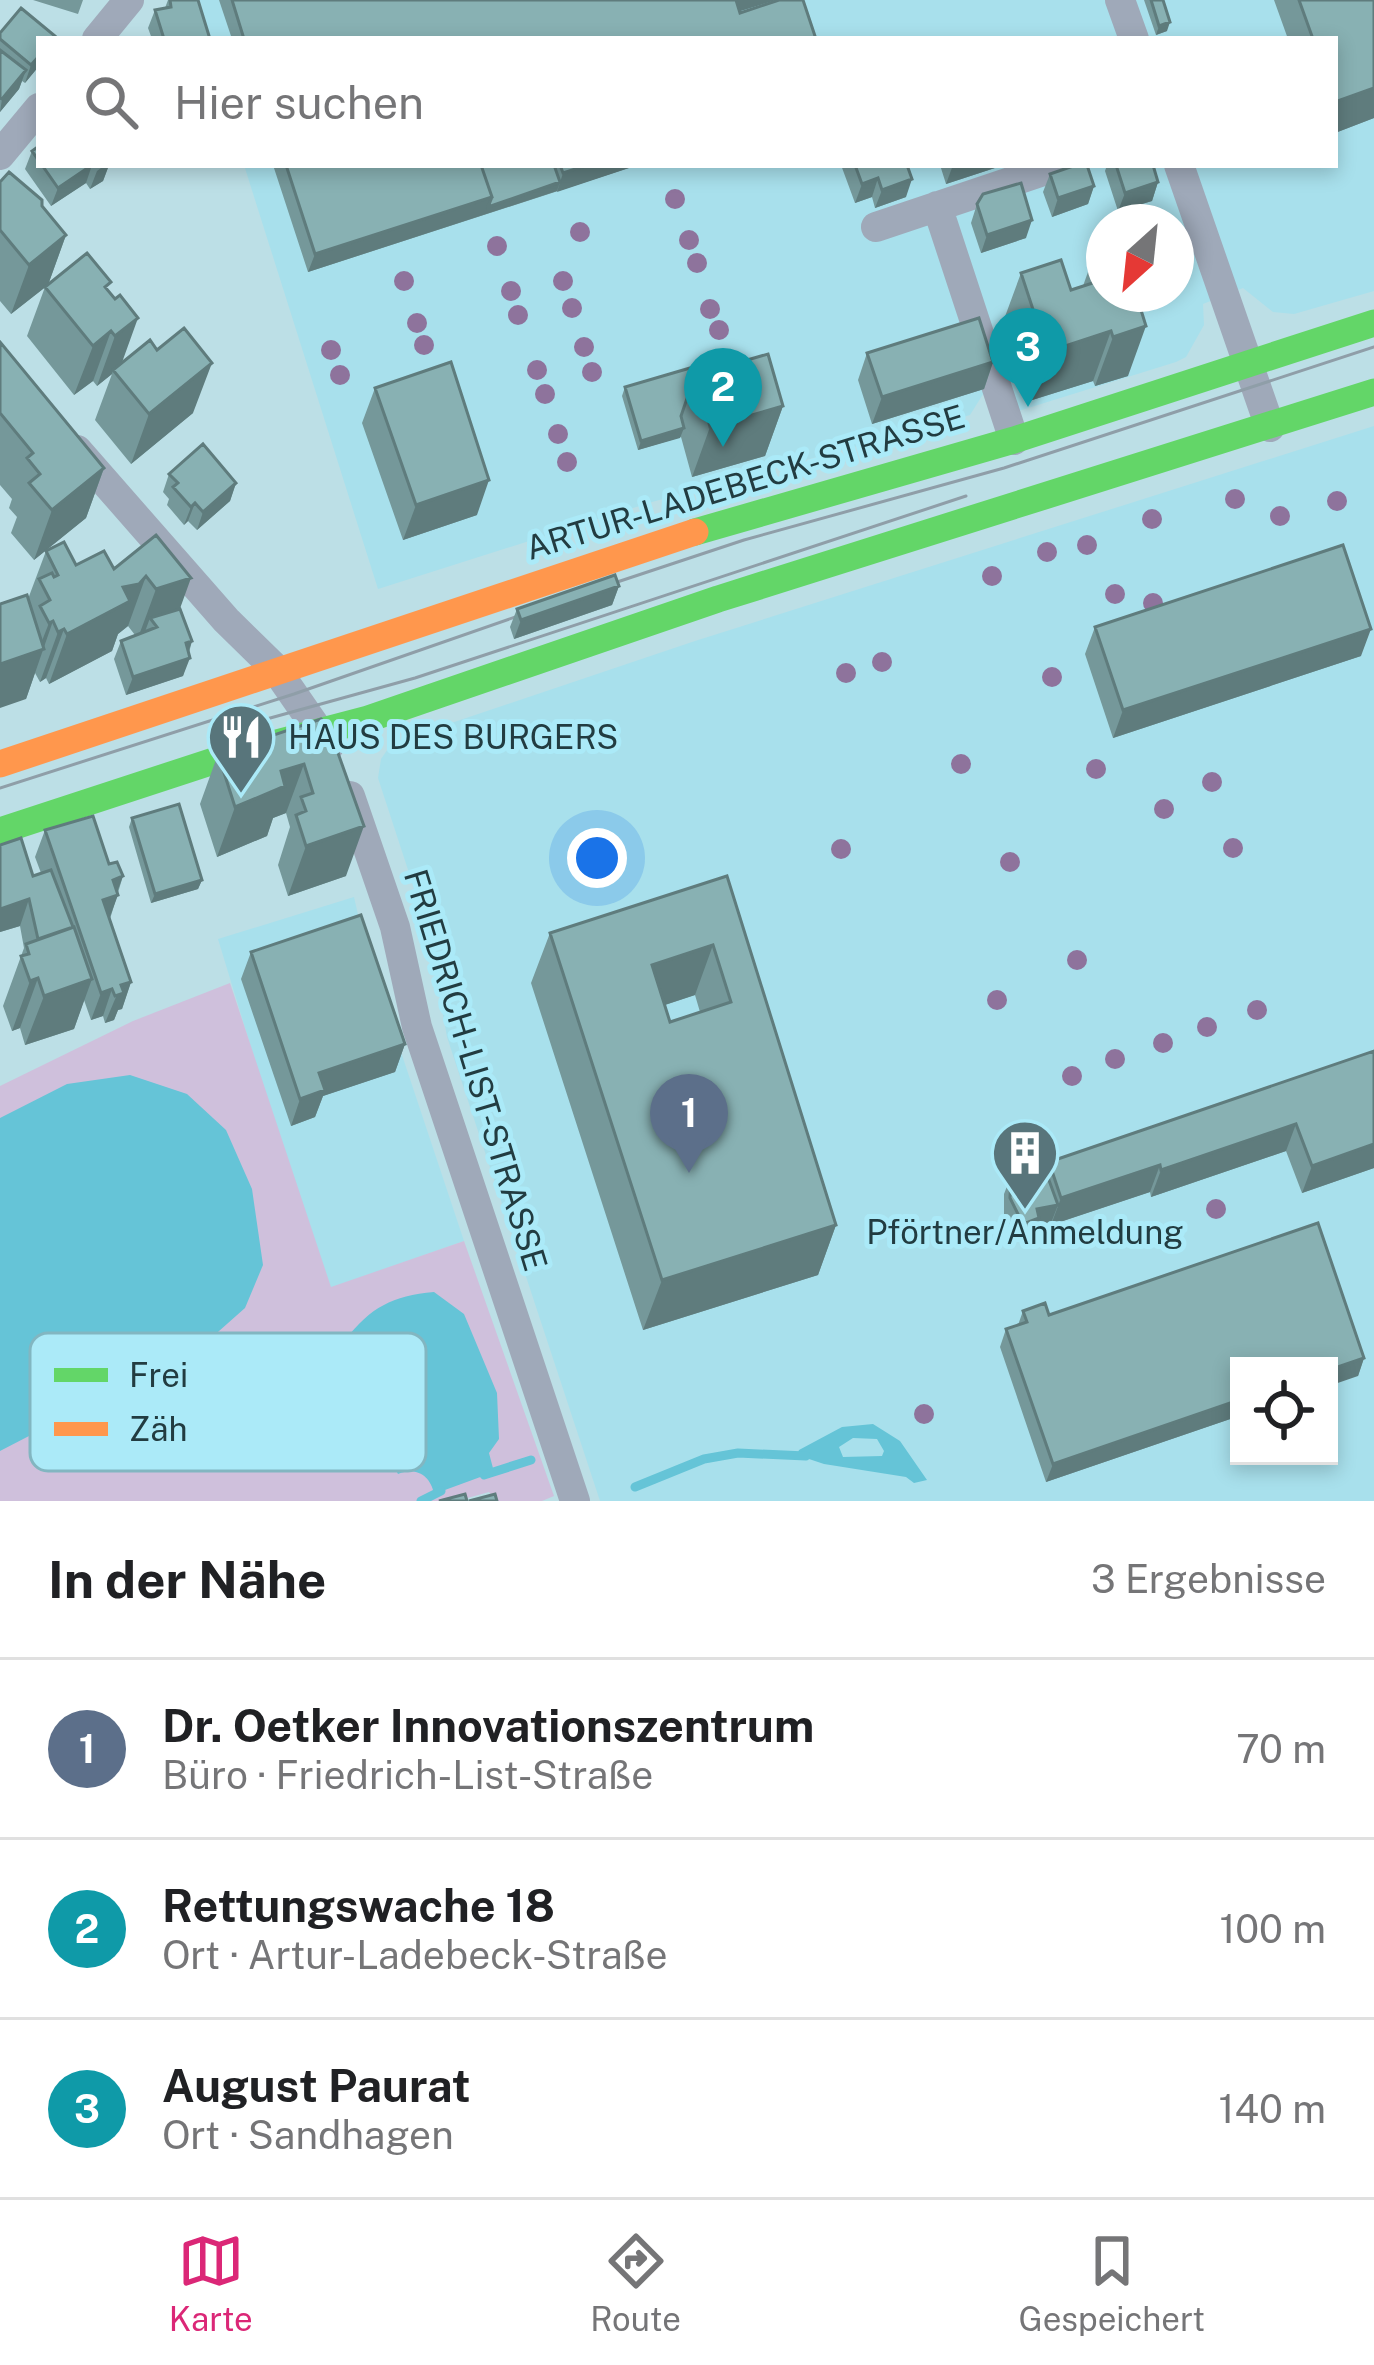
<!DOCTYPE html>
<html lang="de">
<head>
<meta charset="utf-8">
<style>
	body { margin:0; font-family:"Public Sans",sans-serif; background:#f6f6f6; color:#202124 }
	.controls { position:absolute; right:36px; bottom:36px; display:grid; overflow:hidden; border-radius:0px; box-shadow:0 6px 18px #0003 }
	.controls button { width:108px; height:108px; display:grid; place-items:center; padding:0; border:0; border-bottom:3px solid #e0e0e0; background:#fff; color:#202124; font:60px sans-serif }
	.compass { position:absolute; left:1086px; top:204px; width:108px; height:108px; border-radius:50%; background:#fff; box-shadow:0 6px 18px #0003; rotate:207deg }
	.you { position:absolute; left:597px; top:858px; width:42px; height:42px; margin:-30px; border:9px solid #fff; border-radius:50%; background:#1a73e8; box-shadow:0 0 0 18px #1a73e833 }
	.badge { display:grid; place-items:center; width:78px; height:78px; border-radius:50%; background:#db2777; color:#fff; font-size:39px; font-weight:700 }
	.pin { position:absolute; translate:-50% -99px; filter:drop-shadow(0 3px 6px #0008) }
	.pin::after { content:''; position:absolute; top:63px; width:42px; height:36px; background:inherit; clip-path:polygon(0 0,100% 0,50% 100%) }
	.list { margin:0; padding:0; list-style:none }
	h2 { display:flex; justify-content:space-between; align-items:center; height:156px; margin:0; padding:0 48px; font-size:51px }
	h2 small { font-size:39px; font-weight:400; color:#757577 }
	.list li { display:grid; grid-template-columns:78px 1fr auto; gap:36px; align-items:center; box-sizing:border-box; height:180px; padding:0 48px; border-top:3px solid #e0e0e0 }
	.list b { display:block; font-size:45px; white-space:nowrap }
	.list p { margin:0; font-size:39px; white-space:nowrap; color:#757577 }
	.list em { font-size:39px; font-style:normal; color:#757577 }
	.icon { flex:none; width:66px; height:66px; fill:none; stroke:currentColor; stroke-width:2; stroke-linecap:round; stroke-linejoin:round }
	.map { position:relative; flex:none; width:1374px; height:1501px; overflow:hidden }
	.search { position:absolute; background:#fff; box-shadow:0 6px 18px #0003; left:36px; right:36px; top:36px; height:132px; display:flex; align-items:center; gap:30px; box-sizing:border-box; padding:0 42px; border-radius:0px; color:#757577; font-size:45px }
	.sheet { height:696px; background:#fff }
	nav { display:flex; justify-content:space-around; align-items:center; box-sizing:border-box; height:168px; border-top:3px solid #e0e0e0; background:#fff; font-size:33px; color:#757577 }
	nav a { display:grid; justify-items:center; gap:6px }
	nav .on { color:#db2777 }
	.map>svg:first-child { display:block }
	.built { fill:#a8e0ec; fill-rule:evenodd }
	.green { fill:#cfc0dc }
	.water { fill:#65c4d7; fill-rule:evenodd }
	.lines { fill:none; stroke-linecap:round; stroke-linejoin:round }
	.stream { stroke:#65c4d7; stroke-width:9 }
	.street { stroke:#9fa9b9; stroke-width:30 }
	.fast { stroke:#63d668; stroke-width:27 }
	.slow { stroke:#ff974d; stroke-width:27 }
	.tram { stroke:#8f9ea8; stroke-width:3 }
	.tree { fill:#8e739c }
	.wall { fill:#75989a; fill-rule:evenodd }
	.shaded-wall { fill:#5f7c7d }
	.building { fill:#88b1b3; stroke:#5f7c7d; stroke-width:3; fill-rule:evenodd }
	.labels { text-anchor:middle; stroke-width:10; stroke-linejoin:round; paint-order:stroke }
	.street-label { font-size:33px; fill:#223c41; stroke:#abeaf8 }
	.poi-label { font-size:33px; fill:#223c41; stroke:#abeaf8; text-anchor:start }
	.key { fill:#abeaf8; stroke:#82b6c1; stroke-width:3 }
	.key-label { font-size:33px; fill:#223c41 }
</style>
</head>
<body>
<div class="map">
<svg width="1374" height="1501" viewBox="0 0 1374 1501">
	<rect width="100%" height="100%" fill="#bcdfe6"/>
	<path class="built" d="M193,0h1181v291l-80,23 -21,-2 -30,-24 -40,16 1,21 -18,32 -10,5 -180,56 -11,-27 -15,24 -318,87 -274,87 -134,-424h1091v-126h-1130zM1104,222h72v72h-72z
		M1374,426v1075h-774l-153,-464 -19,-106 -50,-153 3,-19 11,-16 303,-102zM1239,1366h90v90h-90z
		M354,897l10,44 100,300 -133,47 -53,-152 -60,-197z"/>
	<path class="green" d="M230,983l101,304 133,-46 90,255 -12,5h-46l-7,-9 -32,9h-457v-415l133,-65z"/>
	<path class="water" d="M130,1075l57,19 39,36 26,59 11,76 -18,43 -44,39 -201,104v-333l67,-34z
		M434,1292l30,22 33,79 2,46 -10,14 5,19 -60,22c-3,-18 -18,-28 -36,-20l-38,-69 -15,-65c26,-33 47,-44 89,-48z
		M873,1424l27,17 27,39 -13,3 -8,-6 -82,-13 -27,-9 2,-5 43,-23zM853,1438l24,1 7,12 -2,5 -39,1 -4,-10z"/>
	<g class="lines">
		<path class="stream" d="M484,1475l47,-15
			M635,1487l69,-28 34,-6 68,3
			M421,1501l20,-10"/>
		<path class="street" d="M1120,0l14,39
			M97,39l32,-39
			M0,155l39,-47
			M1179,165l91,262
			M937,206l77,234
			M876,227l185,-62
			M77,450l149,170 49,48 54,78
			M350,796l45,131 22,100 158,474"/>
		<path class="fast" d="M695,532l319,-92 360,-117
			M0,831l235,-77 133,-35 350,-120 656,-207"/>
		<path class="slow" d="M0,764l695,-232"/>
		<path class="tram" d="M584,593l160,-53 260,-72 370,-121
			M263,720l152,-42 551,-182
			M0,788l294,-94 250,-87"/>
	</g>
	<g class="tree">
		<circle cx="675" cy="199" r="10"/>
		<circle cx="580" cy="232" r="10"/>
		<circle cx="689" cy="240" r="10"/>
		<circle cx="497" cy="246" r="10"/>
		<circle cx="697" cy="263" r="10"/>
		<circle cx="404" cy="281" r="10"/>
		<circle cx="563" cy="281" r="10"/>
		<circle cx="511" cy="291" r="10"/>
		<circle cx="572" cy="308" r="10"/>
		<circle cx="710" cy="309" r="10"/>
		<circle cx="518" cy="315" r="10"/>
		<circle cx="417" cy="323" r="10"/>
		<circle cx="719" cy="330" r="10"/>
		<circle cx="424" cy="345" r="10"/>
		<circle cx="584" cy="347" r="10"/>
		<circle cx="331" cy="350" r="10"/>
		<circle cx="537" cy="370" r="10"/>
		<circle cx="592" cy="372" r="10"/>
		<circle cx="340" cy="375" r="10"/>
		<circle cx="545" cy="394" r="10"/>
		<circle cx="558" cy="434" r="10"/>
		<circle cx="567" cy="462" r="10"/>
		<circle cx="1235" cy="499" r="10"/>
		<circle cx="1337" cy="501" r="10"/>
		<circle cx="1280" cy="516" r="10"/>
		<circle cx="1152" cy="519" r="10"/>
		<circle cx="1087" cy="545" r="10"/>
		<circle cx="1047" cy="552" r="10"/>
		<circle cx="992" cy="576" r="10"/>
		<circle cx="1115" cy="594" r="10"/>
		<circle cx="1153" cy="603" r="10"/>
		<circle cx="882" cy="662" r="10"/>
		<circle cx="846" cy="673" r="10"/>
		<circle cx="1052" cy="677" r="10"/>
		<circle cx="961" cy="764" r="10"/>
		<circle cx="1096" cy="769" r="10"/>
		<circle cx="1212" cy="782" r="10"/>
		<circle cx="1164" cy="809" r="10"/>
		<circle cx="1233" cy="848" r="10"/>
		<circle cx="841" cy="849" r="10"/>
		<circle cx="1010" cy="862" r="10"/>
		<circle cx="1077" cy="960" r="10"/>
		<circle cx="997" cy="1000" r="10"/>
		<circle cx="1257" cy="1010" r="10"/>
		<circle cx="1207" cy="1027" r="10"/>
		<circle cx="1163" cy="1043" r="10"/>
		<circle cx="1115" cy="1059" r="10"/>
		<circle cx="1072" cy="1076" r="10"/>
		<circle cx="1216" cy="1209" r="10"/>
		<circle cx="924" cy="1414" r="10"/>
	</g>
	<path class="wall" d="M33,0h50l-5,14z
		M168,0h30l12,39h-58l-4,-11 7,-18 10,-2z
		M219,0h557l-36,11 76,28h-584z
		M1144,0h19l4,31 -11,4z
		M1274,0h100v118l-39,15v-94h-47z
		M0,33l55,3 -1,3h-15v27l-14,17 -3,-2 -3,8 -19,23z
		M39,146v19h70l-6,16 -13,8 -4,-6 -35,23 -26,-37 7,-18z
		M273,165h365l-330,107z
		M841,165h66l-1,32 -31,11 -3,-11 -17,6z
		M940,165h64l-58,19z
		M1107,165h46l5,17 -6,19 -34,10 -13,-40z
		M1050,174l44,12 -6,18 -36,13 -9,-25z
		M0,182l42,24 24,29 -18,50 -37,29 -11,-13z
		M977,204l49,34 -45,15 -10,-30z
		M1094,255l34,121 -33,10 -2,-5 -64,20 -26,-79 18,-49 50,17 12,-4z
		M45,287l63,3 13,74 72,49 -62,51 -36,-44 17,-46 -15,12 -4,-5 -19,14 -47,-59z
		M0,342l104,126 -18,50 -52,42 -23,-27 6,-16 -8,-9 3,-9 -12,-14z
		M867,353l126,9 -9,27 -112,35 -14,-44z
		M699,374l84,32 -18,50 -73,21 -11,-40 -43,13 -16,-54 3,-9z
		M375,388l102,127 -74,25 -41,-117z
		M169,474l67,9 -6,18 -33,29 -9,-9 -4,4 -17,-20 2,-6 -6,-7z
		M156,535l36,106 -9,35 -57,19 -12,-36 7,-18 14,-6 -7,-9 -10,8 -6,17 -63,33 -3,-6 -6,4 -5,-9 -9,26 2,-100 18,-48 30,14 38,4z
		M619,586l-7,19 -98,34 -4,-12 7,-18z
		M1095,627l266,29 -248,82 -28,-84z
		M321,719l25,157 -58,20 -10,-31 12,-38 -4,-14 -13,5 -6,18 -50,21 -17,-53 18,-50z
		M132,818l70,62 -4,9 -47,14 -22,-76z
		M45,830l64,34 14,12 -13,43 21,63 -9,27 -4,1 -4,10 -9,3 -2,-7 -12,4 -7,-20 -10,29 -49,16 -5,-17 -8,3 -9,-25 21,-58 -4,-22 -20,6v-87l33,31 8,-3 -6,-16z
		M727,876l109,349 -18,50 -175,55 -112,-347 19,-50zM695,995l5,17 -30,10 -5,-17z
		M251,952l154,92 -10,28 -72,24 -8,21 -24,9 -50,-147z
		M1374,1051v117l-72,25 -16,-42 -135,46 -1,-5 -99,33v-2l-15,3 -4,11 -13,4 -7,-7 -8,-17v-23l7,-18 16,5 18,-8 4,-11z
		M1023,1311l26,4 315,43 -6,18 -119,-10v50l-193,66 -46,-135 6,-18 12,-4z"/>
	<path class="shaded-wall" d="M727,0h49l-55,17z
		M1170,22l-3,9 -11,4 3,-9z
		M39,56v10l-14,17 6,-18z
		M26,70l-7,19 -19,23 2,-13z
		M1374,88v30l-39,15v-31z
		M92,165l-6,18 -35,23 7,-18z
		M105,165h4l-6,16 -13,8 7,-18z
		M588,165h50l-81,27 6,-19z
		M953,165h51l-58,19z
		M878,178l-6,19 -17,6 7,-19z
		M912,179l-6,18 -31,11 7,-18z
		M560,182l-3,9 -249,81 7,-18 177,-57z
		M1158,182l-6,19 -34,10 7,-18z
		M1094,186l-6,18 -36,13 6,-19z
		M1032,220l-6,18 -45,15 6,-18z
		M66,235l-18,50 -37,29 18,-49z
		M138,318l-18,50 -7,2 -1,4 -15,12 18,-50z
		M1146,326l-18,50 -33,10 18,-49z
		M111,331l-18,50 -19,14 19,-49z
		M1111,331l-18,50 -64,20 18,-49z
		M993,362l-9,27 -112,35 10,-27z
		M212,363l-19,50 -62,51 18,-50z
		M783,406l-18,50 -73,21 18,-50z
		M684,428l-4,10 -42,12 3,-9z
		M104,468l-18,50 -52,42 18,-50z
		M489,480l-12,35 -74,25 13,-35z
		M236,483l-6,18 -33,29 6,-18z
		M195,503l-7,18 -4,4 7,-18z
		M146,576l-18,50 -10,8 -6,17 -63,33 18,-50 56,-47z
		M191,578l-18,50 -23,-10 -7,19 -5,1 18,-49z
		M619,586l-7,19 -98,34 7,-19z
		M53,621l-27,78 -26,9v-44l38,-13 11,-28z
		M64,629l-18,49 -6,4 18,-50z
		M1371,629l-10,27 -248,82 10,-28z
		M192,641l-6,18 4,-1 -7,18 -57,19 7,-18z
		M304,764l-18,49 -13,5 -6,18 -50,21 18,-50 46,-36z
		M364,826l-18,50 -58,20 18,-50z
		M123,876l-7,19h2l-10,27 -5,-22 10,-20z
		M202,880l-4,9 -47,14 4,-9z
		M29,899l-9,27 -20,6v-23z
		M713,945l-18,50 -61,20 18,-50z
		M38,978l-18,50 -8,3 18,-50z
		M92,979l-18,50 -49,16 19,-49z
		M131,982l-9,27 -4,1 -4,10 -9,3 16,-38z
		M112,989l-9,27 -12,4 10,-27z
		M405,1044l-10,28 -72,24 -8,21 -24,9 9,-27 19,-26z
		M1296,1124l-10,27 -135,46 10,-27z
		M1374,1144v24l-72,25 10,-27z
		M1160,1165l-10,27 -99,33 10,-27z
		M1058,1205l-7,18 -15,3 -4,11 -13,4 7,-18 11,-14z
		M836,1225l-18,50 -175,55 19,-50z
		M1364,1358l-6,18 -29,10v-16z
		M1239,1400v16l-193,66 7,-18z"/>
	<path class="building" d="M170,0h28l12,39h-46l-9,-29 16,-3z
		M232,0h504l4,13 39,-13h24l13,39h-572z
		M1151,0h12l7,22 -11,4z
		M1299,0h75v88l-39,14v-63h-22z
		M21,8l34,28 -2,3h-14v17l-8,9 -31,-26v-6z
		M0,50l26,20 -24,29 -2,-1z
		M39,146v15l-7,-10z
		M42,165h50l-34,23z
		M286,165h195l11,32 -177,57z
		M481,165h73l6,17 -72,25 4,-10z
		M560,165h28l-25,8z
		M855,165h52l5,14 -30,11 -4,-12 -16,6z
		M1076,165h11l7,21 -36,12 -8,-24z
		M1116,165h37l5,17 -33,11z
		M9,172l33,28v6l24,29 -37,30 -29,-35v-48z
		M1021,183l11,37 -45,15 -10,-31 6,-10z
		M1104,252v42h32l10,32 -33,11 -2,-6 -64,21 -26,-79 40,-13 10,30 31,-10 -8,-25z
		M87,253l24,29 -6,5 10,12 5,-4 18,23 -23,18 -4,-5 -18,15 -48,-59z
		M979,318l14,44 -111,35 -15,-44z
		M184,328l28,35 -63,51 -36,-44 37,-30 7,10z
		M0,342l104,126 -52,42 -23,-27 11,-9 -13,-16 6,-5 -33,-40z
		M768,354l15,52 -73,21 -15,-52z
		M451,362l38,118 -73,25 -41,-117z
		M697,366l2,8 -4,1 -14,41 3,12 -43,13 -16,-54z
		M203,444l33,39 -33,29 -8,-9 -4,4 -18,-20 5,-4 -9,-9z
		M156,535l35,43 -35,11 -10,-13 -7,8 -16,3 7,14 -63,33 -3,-5 -6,3 -5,-11 -4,2 -9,-17 10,-6 -11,-21 13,-6 2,4 4,-2 -12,-24 18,-9 12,23 28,-14 10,18z
		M1343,545l28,84 -248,81 -28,-83z
		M615,575l4,11 -98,34 -4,-11z
		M27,595l17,54 -44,15v-60z
		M180,609l12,32 -6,2 4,15 -57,19 -12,-36 36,-14 -7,-9z
		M321,719l7,6 36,101 -58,20 -10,-31 10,-4 -5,-14 12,-4 -9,-29 -23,7 4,15 -50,21 -17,-53z
		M179,804l23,76 -47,14 -23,-76z
		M93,816l16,48 8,-2 6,14 -10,4 5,15 -15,5 28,82 -10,3 3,8 -9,3 -3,-7 -11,4 -56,-163z
		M21,838l12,38 18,-6 22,57 -35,12 -9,-40 -29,10v-64z
		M727,876l109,349 -174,55 -112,-347zM713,945l18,57 -61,20 -18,-57z
		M361,915l44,129 -86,29 6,17 -25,9 -49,-147z
		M74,927l18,52 -48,17 -6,-18 -8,3 -9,-25 8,-2 -3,-10z
		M1374,1051v93l-62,22 -16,-42 -135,46 -1,-5 -99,33 -12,-36z
		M1046,1172l12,33 -21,4 2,9 -13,5 -7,-7 -9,-18 1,-22 13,-3 3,8z
		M1318,1223l46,135 -35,12v-4h-90v34l-186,64 -47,-135 21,-7 -4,-11 22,-8 4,12z
		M465,1494l2,7h-28z
		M495,1494l2,7h-28z"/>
	<defs>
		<g id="restaurant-pin" transform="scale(3.45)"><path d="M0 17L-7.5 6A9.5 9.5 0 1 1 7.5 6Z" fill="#58757b" stroke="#abeaf8"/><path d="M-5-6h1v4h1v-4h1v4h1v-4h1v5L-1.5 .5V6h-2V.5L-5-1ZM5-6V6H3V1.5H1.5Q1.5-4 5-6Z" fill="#fff"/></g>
		<g id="building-pin" transform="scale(3.45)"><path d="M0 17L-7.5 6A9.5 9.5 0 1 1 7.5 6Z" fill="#58757b" stroke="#abeaf8"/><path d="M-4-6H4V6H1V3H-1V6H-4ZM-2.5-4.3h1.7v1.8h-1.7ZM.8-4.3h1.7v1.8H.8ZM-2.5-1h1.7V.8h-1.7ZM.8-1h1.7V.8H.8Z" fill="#fff"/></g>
	</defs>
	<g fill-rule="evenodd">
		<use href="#restaurant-pin" x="241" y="737"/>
		<use href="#building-pin" x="1025" y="1153"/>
	</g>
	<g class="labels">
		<g class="street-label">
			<text transform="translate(745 482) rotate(-17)" y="12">ARTUR-LADEBECK-STRASSE</text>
			<text transform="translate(476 1070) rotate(73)" y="12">FRIEDRICH-LIST-STRASSE</text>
		</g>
		<g class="poi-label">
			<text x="288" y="749">HAUS DES BURGERS</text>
			<text x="1025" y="1244" text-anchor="middle">Pförtner/Anmeldung</text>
		</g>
	</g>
	<rect x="30" y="1333" width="396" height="138" rx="18" class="key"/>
	<rect x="54" y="1368" width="54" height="14" fill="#63d668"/>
	<rect x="54" y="1422" width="54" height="14" fill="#ff974d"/>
	<g class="key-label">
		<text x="129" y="1387">Frei</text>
		<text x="129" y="1441">Zäh</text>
	</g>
</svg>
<div class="controls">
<button><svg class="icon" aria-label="locate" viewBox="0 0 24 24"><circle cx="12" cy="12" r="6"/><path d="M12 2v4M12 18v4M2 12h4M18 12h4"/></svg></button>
</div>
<svg class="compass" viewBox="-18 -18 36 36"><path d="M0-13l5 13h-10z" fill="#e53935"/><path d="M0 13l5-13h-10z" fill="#757577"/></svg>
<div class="you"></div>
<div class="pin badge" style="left:689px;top:1173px;background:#5c6f8a">1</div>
<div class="pin badge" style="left:723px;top:447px;background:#0f9aa8">2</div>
<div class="pin badge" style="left:1028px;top:407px;background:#0f9aa8">3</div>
<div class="search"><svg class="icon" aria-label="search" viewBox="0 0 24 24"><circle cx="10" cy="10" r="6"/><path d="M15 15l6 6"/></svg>Hier suchen</div>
</div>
<section class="sheet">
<h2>In der Nähe<small>3 Ergebnisse</small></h2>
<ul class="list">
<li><span class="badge" style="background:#5c6f8a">1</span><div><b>Dr. Oetker Innovationszentrum</b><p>Büro · Friedrich-List-Straße</p></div><em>70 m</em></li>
<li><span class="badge" style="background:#0f9aa8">2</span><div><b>Rettungswache 18</b><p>Ort · Artur-Ladebeck-Straße</p></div><em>100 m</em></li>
<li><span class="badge" style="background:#0f9aa8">3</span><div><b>August Paurat</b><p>Ort · Sandhagen</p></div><em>140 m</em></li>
</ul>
</section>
<nav>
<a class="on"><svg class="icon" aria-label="map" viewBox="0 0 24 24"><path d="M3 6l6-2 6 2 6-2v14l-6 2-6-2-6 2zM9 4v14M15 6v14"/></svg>Karte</a>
<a><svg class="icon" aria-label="directions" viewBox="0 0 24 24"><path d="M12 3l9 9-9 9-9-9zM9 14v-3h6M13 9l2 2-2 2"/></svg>Route</a>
<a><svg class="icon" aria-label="saved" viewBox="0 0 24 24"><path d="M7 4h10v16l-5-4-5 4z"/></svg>Gespeichert</a>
</nav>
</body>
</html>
